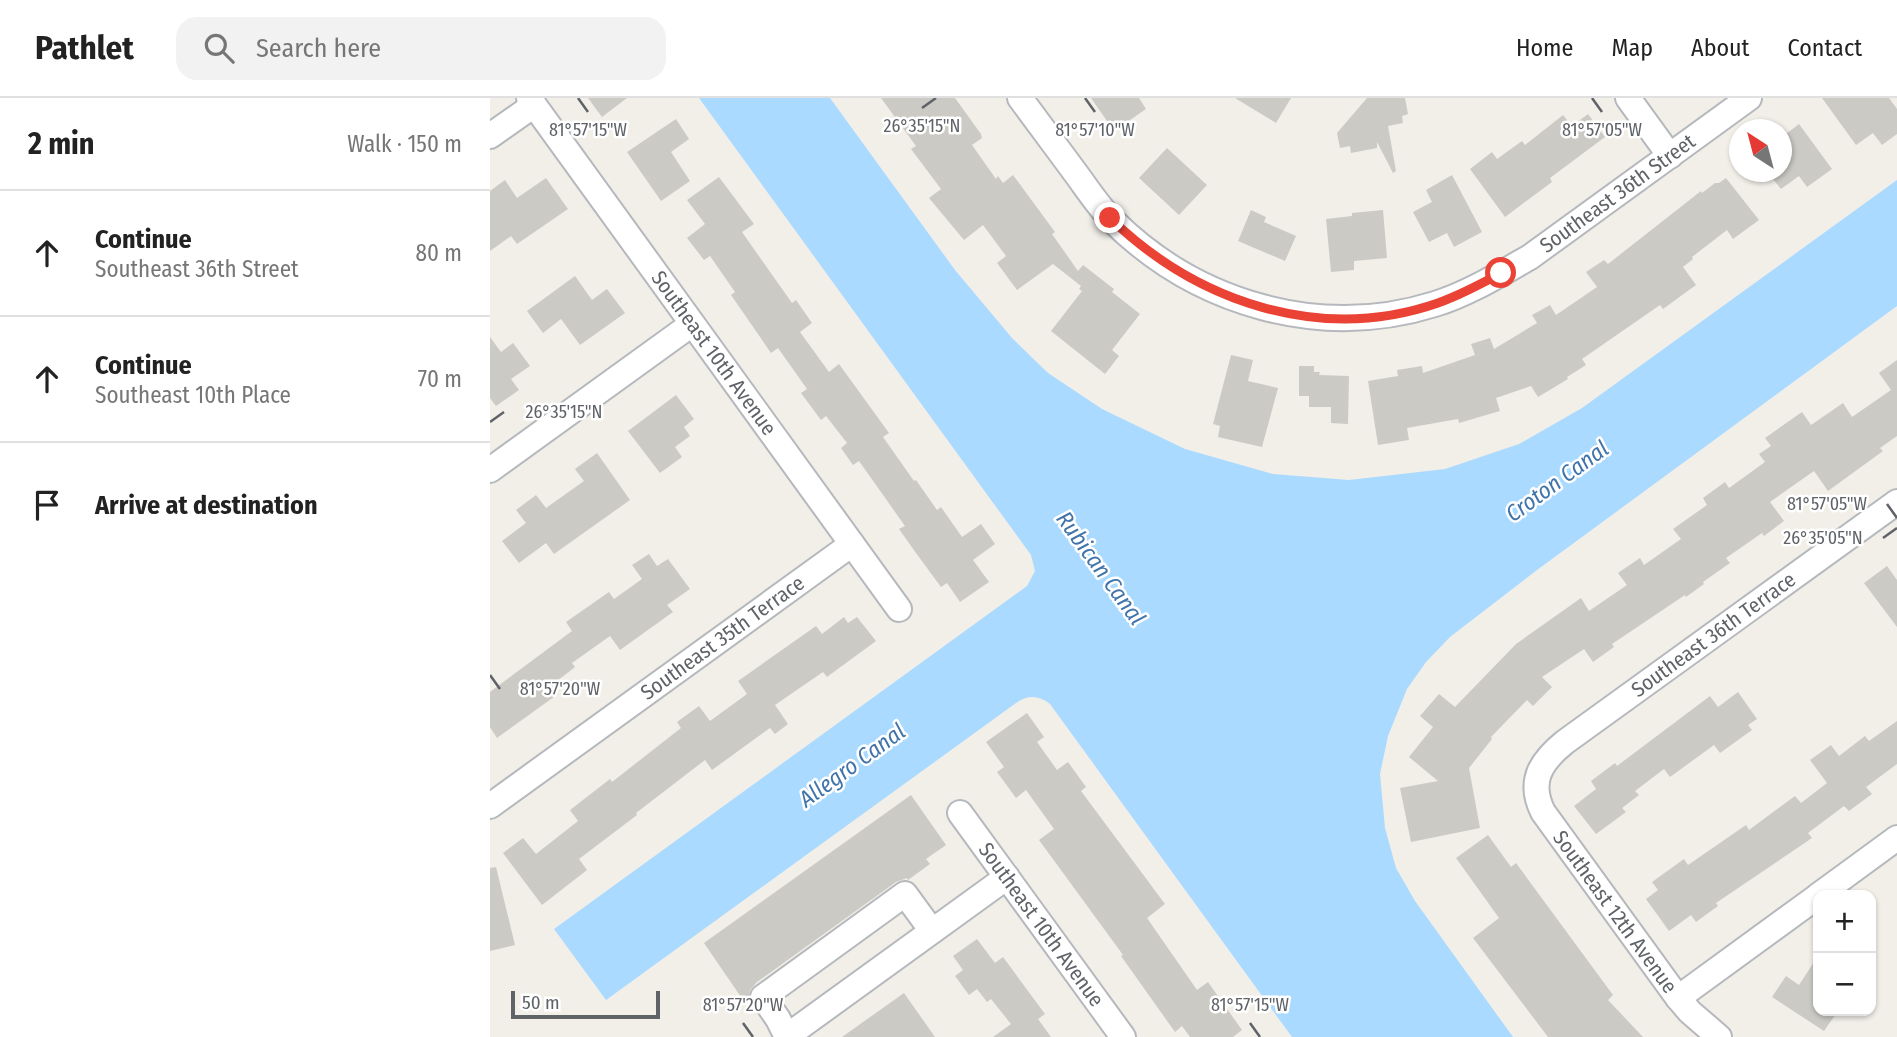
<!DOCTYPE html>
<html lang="en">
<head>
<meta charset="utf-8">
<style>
	body { margin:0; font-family:"Fira Sans Condensed",sans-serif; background:#f2f2f2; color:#222 }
	.controls { position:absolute; right:21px; bottom:21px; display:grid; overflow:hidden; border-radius:14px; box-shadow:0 2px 5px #0004 }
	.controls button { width:63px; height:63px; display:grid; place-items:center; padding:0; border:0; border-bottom:2px solid #e0e0e0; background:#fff; color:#222; font:35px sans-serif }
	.compass { position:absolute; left:1239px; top:21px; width:63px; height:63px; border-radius:50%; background:#fff; box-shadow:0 2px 5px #0004; rotate:324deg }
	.scale { position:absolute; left:21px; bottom:18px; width:149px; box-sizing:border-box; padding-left:7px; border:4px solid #5f6368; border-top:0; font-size:19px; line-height:24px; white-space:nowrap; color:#5f6368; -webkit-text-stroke:5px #fff; paint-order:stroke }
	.stop { position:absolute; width:21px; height:21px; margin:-16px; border:5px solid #ea4335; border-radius:50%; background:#fff }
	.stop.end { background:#ea4335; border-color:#fff; box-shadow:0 2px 7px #0008 }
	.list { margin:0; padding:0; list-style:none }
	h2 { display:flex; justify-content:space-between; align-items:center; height:91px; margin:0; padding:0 28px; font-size:30px }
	h2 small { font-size:23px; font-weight:400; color:#767676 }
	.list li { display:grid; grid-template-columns:46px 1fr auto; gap:21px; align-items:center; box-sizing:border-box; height:126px; padding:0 28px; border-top:2px solid #e0e0e0 }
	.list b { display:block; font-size:26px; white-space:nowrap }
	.list p { margin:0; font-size:23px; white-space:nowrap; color:#767676 }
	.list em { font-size:23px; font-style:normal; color:#767676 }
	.icon { flex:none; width:38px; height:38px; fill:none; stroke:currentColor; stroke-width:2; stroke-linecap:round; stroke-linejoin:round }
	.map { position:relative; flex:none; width:1407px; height:939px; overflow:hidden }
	header { display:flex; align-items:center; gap:42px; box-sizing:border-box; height:98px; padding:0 35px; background:#fff; border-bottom:2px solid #e0e0e0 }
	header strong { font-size:33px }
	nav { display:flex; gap:38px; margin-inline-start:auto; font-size:24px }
	.search { width:490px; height:63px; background:#f2f2f2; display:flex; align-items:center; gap:18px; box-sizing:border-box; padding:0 24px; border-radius:21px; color:#767676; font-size:26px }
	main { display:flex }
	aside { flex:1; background:#fff }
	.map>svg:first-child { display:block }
	.water { fill:#aadaff }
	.building { fill:#cccac5 }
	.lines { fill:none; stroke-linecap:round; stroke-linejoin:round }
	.minor-casing { stroke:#b5b8bc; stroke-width:28 }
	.minor { stroke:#fff; stroke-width:24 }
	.route { stroke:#ea4335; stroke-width:9 }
	.ticks { fill:none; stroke:#5f6368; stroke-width:2.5 }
	.labels { text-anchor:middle; stroke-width:5; stroke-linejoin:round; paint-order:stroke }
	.street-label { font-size:21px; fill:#5f6368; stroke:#fff }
	.water-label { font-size:23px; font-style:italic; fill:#4174aa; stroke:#fff }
	.ticks-label { font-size:18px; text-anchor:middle; fill:#5f6368; stroke:#fff; stroke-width:5; stroke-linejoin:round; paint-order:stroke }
</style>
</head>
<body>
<header>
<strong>Pathlet</strong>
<div class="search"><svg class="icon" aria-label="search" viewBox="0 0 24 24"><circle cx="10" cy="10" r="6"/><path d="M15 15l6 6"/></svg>Search here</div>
<nav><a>Home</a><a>Map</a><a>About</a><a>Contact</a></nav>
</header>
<main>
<aside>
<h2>2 min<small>Walk · 150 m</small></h2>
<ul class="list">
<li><svg class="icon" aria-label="ahead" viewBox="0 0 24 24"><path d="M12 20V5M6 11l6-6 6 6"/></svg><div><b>Continue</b><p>Southeast 36th Street</p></div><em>80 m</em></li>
<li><svg class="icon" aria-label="ahead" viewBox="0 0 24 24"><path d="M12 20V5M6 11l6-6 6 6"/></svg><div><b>Continue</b><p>Southeast 10th Place</p></div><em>70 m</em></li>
<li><svg class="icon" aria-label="arrive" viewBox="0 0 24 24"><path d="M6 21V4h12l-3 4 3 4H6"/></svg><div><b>Arrive at destination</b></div></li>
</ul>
</aside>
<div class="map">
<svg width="1407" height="939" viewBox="0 0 1407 939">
	<rect width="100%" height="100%" fill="#f1efe8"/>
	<path class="water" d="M209,0h131l125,172 57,68 36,35 54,36 83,40 88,25 76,6 96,-11 74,-25 63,-36 315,-228v126l-360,264 -87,67 -24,25 -19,27 -19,47 -8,38 5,54 11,40 19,33 98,136h-221l-242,-333c-12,-9 -22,-9 -34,-1l-410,297 -52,-71 473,-343 8,-15 -4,-16z"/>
	<path class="building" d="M98,0h39l-25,19z
		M391,0h74l26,36 1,4 -10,7 24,34 2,-3 5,7 10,-8 42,57 -3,2 26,37 5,-6 31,24 -2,3 28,22 -28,36 7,6 -14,18 -54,-43 31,-40 -3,-2 2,-3 -28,-22 -36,26 -20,-27 9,-7 -23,-31 -19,15 -35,-42 12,-9 -30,-40 5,-3z
		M601,0h48l7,11 -32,22z
		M745,0h56l-15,25z
		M877,0h38l3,16 -6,2 1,7 -15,3 8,45 -3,2 -16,-31v6l-26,5 -1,-7 -10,2 -3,-15z
		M1332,0h67l8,11v25l-15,11 -9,-12 -17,12z
		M1098,16l17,23 -55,41 2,4 -47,35 -35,-48 22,-17 5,7 25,-18 3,4 38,-30 9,11z
		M186,21l13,20 -18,13 19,29 -29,20 -34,-49z
		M1309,26l33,45 -25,18 -8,-11 -18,13 -14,-17h15v-35z
		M677,50l40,37 -28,30 -40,-37z
		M962,77l30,57 -28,15 -7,-14 -18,9 -16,-30 19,-10 -6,-12z
		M229,79l35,47 -12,8 50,71 4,-3 16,23 -12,9 29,40 10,-8 50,69 -6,4 31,44 2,-1 21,30 4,-3 21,30 19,-13 14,20 -22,16 16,22 -29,20 -13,-19 -6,4 -25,-34 -17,-24 6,-3 -46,-65 -6,4 -12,-17 6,-5 -21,-27 -5,4 -20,-27 6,-4 -29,-41 -7,5 -40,-58 4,-3 -25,-36 -6,4 -17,-22 18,-14 -18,-24z
		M56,80l22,31 -51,35 -6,-8 -21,15v-60l15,-11 12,18z
		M1236,80l33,42 -26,19 -6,-9 -35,27 1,2 -10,8 13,18 -33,24 -3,-4 -78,54 4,6 -19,12 1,2 -30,18 -7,-11 -35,12 4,13 -41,12 -1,-4 -51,9 2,12 -31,5 -10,-64 30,-5 -1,-6 25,-4 1,7 52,-18 -4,-11 19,-6 4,11 43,-26 -5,-8 18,-10 6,10 41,-28 -11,-15 18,-12 4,4 93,-73 1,2 13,-10h4z
		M761,112l15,7 -2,5 32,14 -11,25 -47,-20z
		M893,112l4,48 -33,3v9l-23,2 -5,-53 26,-3v-3z
		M85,178l17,24 15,-11 18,24 -45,32 -19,-26 -18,14 -16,-22z
		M0,239l11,15 12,-9 17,23 -19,13 8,11 -23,16 -6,-8z
		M741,257l22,5 -5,21 30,7 -16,59 -44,-10 2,-11 -7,-2z
		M1407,262v76l-17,12 3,3 -55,40 -14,-20 -44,31 14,19 -20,15 -2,-3 -36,25 4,5 -27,19 1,2 -18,13 -1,-2 -73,49 2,3 -21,15 -9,-13 -42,28 10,10 -19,19 -6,-6 -36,37 1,2 -23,29 11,60 -69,14 -11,-54 38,-7 -29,-24 24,-30 -13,-11 19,-22 16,13 61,-63 65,-46 8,13 38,-26 -9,-12 22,-15 4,7 37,-26 -8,-10 34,-24 -4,-7 22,-16 4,6 36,-26 -6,-8 12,-8 -6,-8 37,-26 9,13 32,-22 9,14 39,-27 -12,-17z
		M809,268h15v6h6l-1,3 30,1 -1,48 -17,-1v-16h-22v-11h-10z
		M186,297l18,24 -10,8 6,9 -15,11 7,10 -22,16 -32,-42z
		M107,355l33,47 -76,54 -8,-11 -27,20 -17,-22 24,-18 -10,-13 20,-15 10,13 38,-27 -9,-12z
		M159,456l8,12 11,-7 22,30 -23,16 6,7 -53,38 -10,-14 -38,27 3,4 -23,18 6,9 -61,44 -7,-11v-35l82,-61 -6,-9 43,-30 5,7 28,-20 -10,-14z
		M1397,468l10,14v47l-33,-44z
		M354,519l4,6 9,-6 19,24 -49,36 -4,-5 -48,33 13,19 -13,10 -5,-6 -58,42 -7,-10 -69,53 1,2 -58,44 8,11 -45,35 -39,-52 20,-15 13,16 42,-33 -8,-11 40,-31 2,3 69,-54 -4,-6 22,-16 11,15 37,-27 -9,-13 78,-55 6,8z
		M1248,594l19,27 -9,6 4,5 -32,23 -6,-8 -44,32 -6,-8 -29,22 4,4 -17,13 4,4 -30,22 -22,-28 22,-17 -5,-8 24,-18 2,3 93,-70 8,11z
		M537,615l17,24 -7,5 20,28 11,-8 18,25 -5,4 84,113 -18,14 50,72 11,-8 34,48 -9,7h-43l-8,-11 -7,6 -54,-76 2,-1 -84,-115 15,-11 -28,-39 -10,8 -19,-26 7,-5 -18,-25z
		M1407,623v43l-31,23 6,7 -23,17 -5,-5 -36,27 4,5 -96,65 2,3 -22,16 -5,-7 -22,16 -23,-32 12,-9 -6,-8 32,-23 4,6 58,-40 3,5 46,-34 6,7 26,-20 -17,-23 21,-15 8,11 26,-20 4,5z
		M421,697l35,50 -20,14 4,5 -22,16 -1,-2 -11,4 -139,100 -7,8 -1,6 -6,4 -39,-57z
		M998,737l23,32 5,-4 97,132 -5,5 35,37h-95l-75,-99 26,-20 -43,-60z
		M6,769l19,78 -25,6v-83z
		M487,841l18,24 8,-6 42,57 -7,5 13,18h-58l18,-13 -20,-25 -4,3 -10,-13 -8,6 -14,-19 8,-6 -10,-14z
		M1328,858v55h20l-14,20 -52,-34 14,-21 13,9z
		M414,895l31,44h-93z"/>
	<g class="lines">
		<g class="minor-casing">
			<g id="minor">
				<path id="s1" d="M39,0l370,511"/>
				<path id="s2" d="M530,0c19,26 38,51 57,77 11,15 22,32 36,46 84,83 207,119 322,83 33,-10 65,-30 95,-47l219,-159"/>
				<path d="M1138,0l42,58"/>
				<path d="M0,38l44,-31"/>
				<path d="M0,372l202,-146"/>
				<path id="s3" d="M0,708l362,-262"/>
				<path id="s4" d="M470,715l163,224"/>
				<path d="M1329,797l78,-57"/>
				<path d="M1188,900l140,-102"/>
				<path d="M296,939l221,-160"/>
				<path d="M297,939l-9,-18 -15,-22 142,-103 27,37"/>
				<path id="s5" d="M1229,939l-29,-25 -12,-14 -135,-186c-15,-30 -3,-50 22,-70l332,-240"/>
			</g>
		</g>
		<use href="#minor" class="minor"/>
	</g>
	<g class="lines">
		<path class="route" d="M620,120c87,84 210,126 328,85 22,-8 43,-19 63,-30"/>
	</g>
	<path class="ticks" d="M88,0l10,14M595,0l10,14M1102,0l10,14M432,10l14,-10M0,324l14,-10M1397,406l10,14M1393,440l14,-10M0,577l10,14M253,925l10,14M760,925l10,14"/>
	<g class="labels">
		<g class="street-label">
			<text dy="7" stroke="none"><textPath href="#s2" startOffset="718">Southeast 36th Street</textPath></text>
			<text dy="7" stroke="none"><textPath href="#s1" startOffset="315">Southeast 10th Avenue</textPath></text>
			<text dy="7" stroke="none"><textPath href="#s5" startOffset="551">Southeast 36th Terrace</textPath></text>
			<text dy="7" stroke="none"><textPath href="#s3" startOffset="287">Southeast 35th Terrace</textPath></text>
			<text transform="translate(1125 814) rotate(54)" y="7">Southeast 12th Avenue</text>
			<text dy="7" stroke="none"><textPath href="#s4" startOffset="138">Southeast 10th Avenue</textPath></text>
		</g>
		<g class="water-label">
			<text transform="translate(1067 383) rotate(-36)" y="8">Croton Canal</text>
			<text transform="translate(611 470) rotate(54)" y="8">Rubican Canal</text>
			<text transform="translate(362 667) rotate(-36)" y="8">Allegro Canal</text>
		</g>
	</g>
	<g class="ticks-label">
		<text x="432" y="34">26°35'15"N</text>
		<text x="98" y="38">81°57'15"W</text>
		<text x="605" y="38">81°57'10"W</text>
		<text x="1112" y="38">81°57'05"W</text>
		<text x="74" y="320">26°35'15"N</text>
		<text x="1337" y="412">81°57'05"W</text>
		<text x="1333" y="446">26°35'05"N</text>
		<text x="70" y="597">81°57'20"W</text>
		<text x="253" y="913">81°57'20"W</text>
		<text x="760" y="913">81°57'15"W</text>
	</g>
</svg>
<div class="controls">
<button>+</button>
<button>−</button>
</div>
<svg class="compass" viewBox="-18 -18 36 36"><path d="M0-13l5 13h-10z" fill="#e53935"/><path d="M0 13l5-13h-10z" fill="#767676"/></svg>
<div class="scale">50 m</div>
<div class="stop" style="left:1011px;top:175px"></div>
<div class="stop end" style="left:620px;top:120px"></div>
</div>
</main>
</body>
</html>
